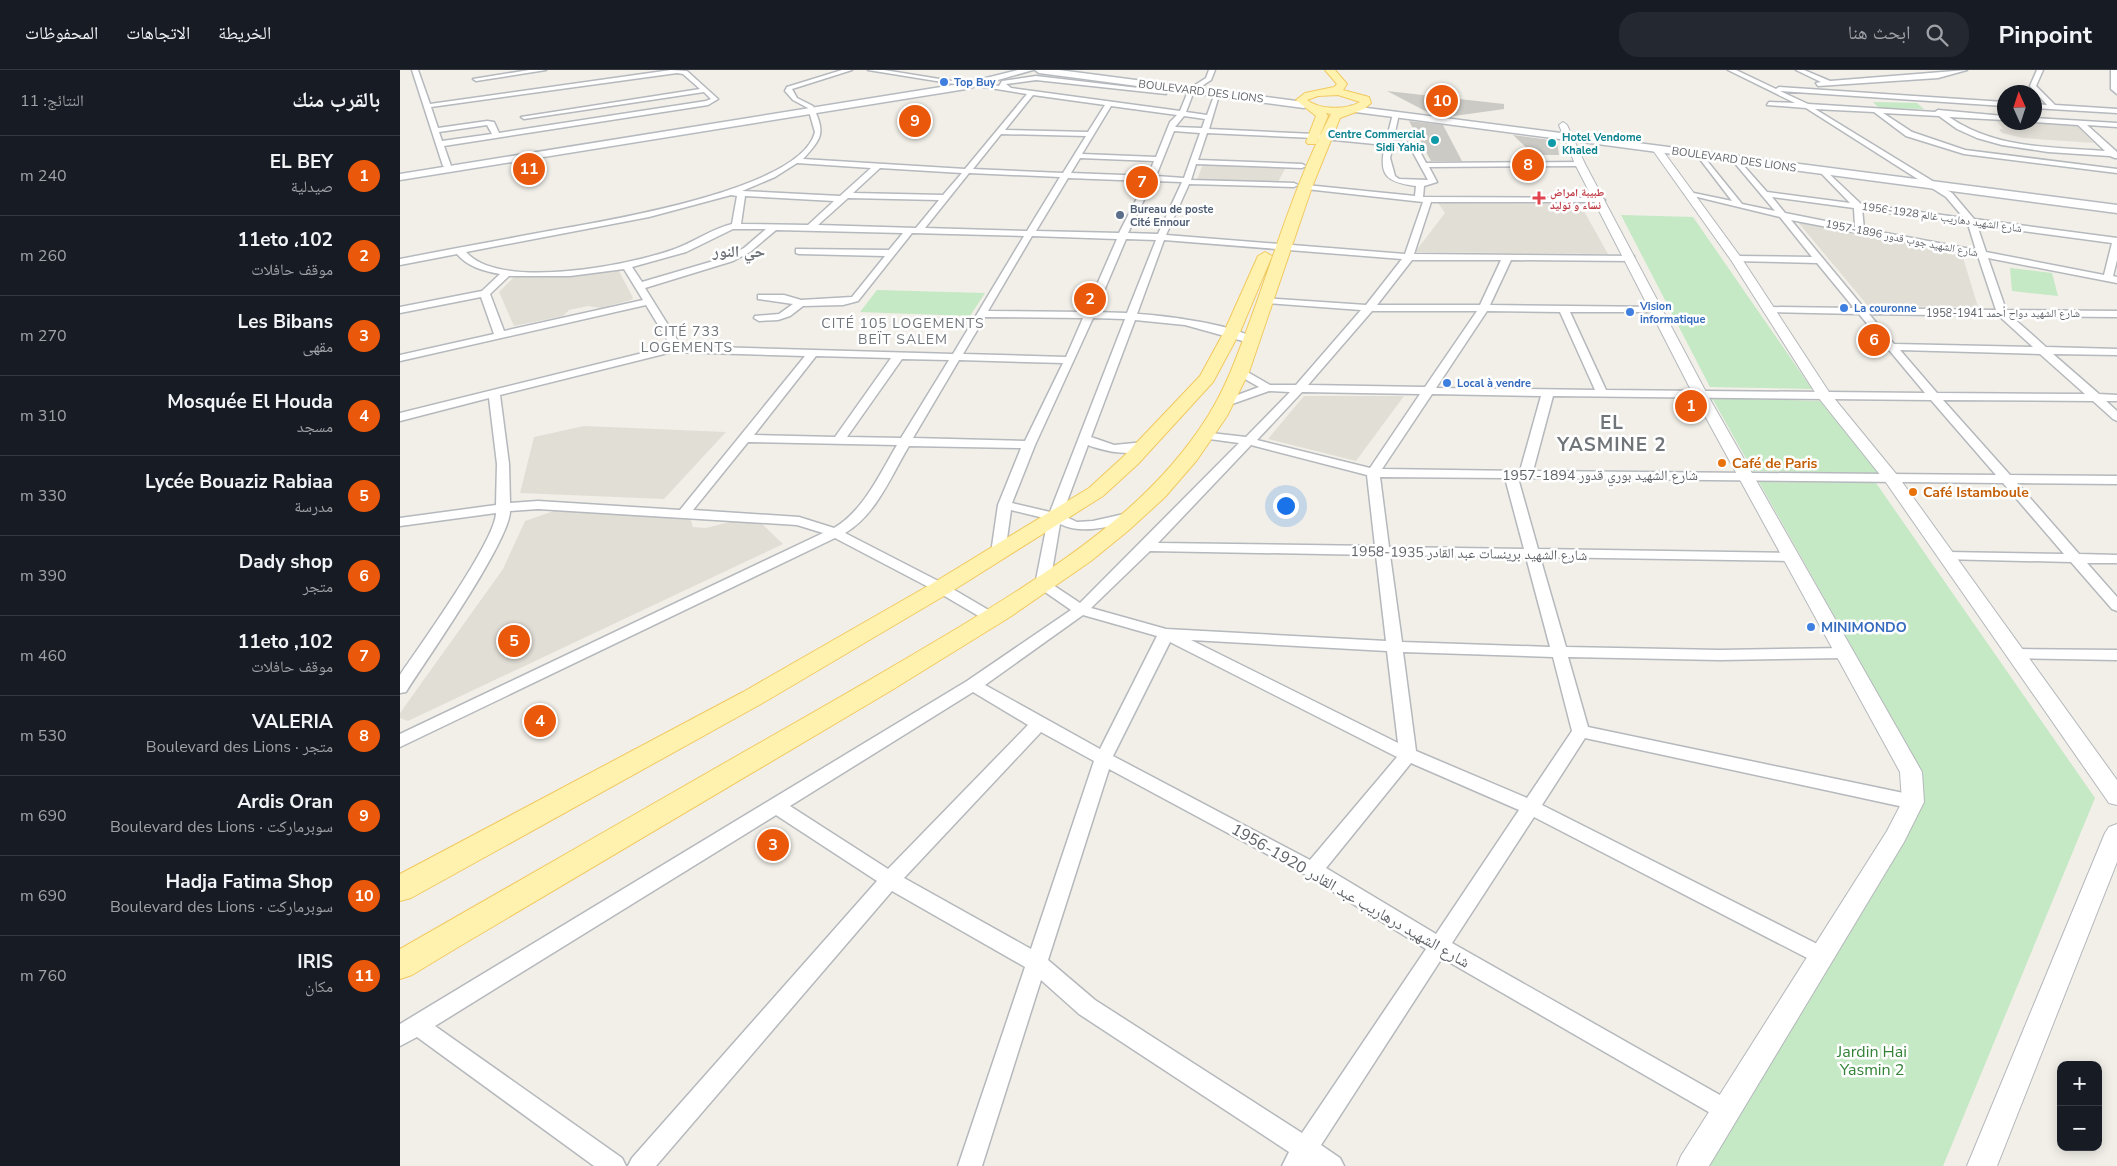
<!DOCTYPE html>
<html lang="ar">
<head>
<meta charset="utf-8">
<style>
	body { margin:0; font-family:"Nunito Sans","Noto Naskh Arabic",sans-serif; background:#242831; color:#f1f3f6; direction:rtl }
	.controls { position:absolute; right:15px; bottom:15px; display:grid; overflow:hidden; border-radius:10px; box-shadow:0 2px 12px #0003 }
	.controls button { width:45px; height:45px; display:grid; place-items:center; padding:0; border:0; border-bottom:1px solid #363941; background:#171b24; color:#f1f3f6; font:25px sans-serif }
	.compass { position:absolute; left:1597px; top:15px; width:45px; height:45px; border-radius:50%; background:#171b24; box-shadow:0 2px 12px #0003; rotate:357deg }
	.you { position:absolute; left:885px; top:435px; width:18px; height:18px; margin:-12px; border:4px solid #fff; border-radius:50%; background:#1a73e8; box-shadow:0 0 0 8px #1a73e833 }
	.badge { display:grid; place-items:center; width:32px; height:32px; border-radius:50%; background:#ea580c; color:#fff; font-size:16px; font-weight:700 }
	.pin { position:absolute; translate:-50% -50%; border:2px solid #fff; box-shadow:0 1px 5px #0006 }
	.list { margin:0; padding:0; list-style:none }
	h2 { display:flex; justify-content:space-between; align-items:center; height:65px; margin:0; padding:0 20px; font-size:21px }
	h2 small { font-size:16px; font-weight:400; color:#9ea1a6 }
	.list li { display:grid; grid-template-columns:32px 1fr auto; gap:15px; align-items:center; box-sizing:border-box; height:80px; padding:0 20px; border-top:1px solid #363941 }
	.list b { display:block; font-size:19px; white-space:nowrap }
	.list p { margin:0; font-size:16px; white-space:nowrap; color:#9ea1a6 }
	.list em { font-size:16px; font-style:normal; color:#9ea1a6 }
	.icon { flex:none; width:28px; height:28px; fill:none; stroke:currentColor; stroke-width:2; stroke-linecap:round; stroke-linejoin:round }
	.map { position:relative; flex:none; width:1717px; height:1096px; overflow:hidden; direction:ltr }
	header { display:flex; align-items:center; gap:30px; box-sizing:border-box; height:70px; padding:0 25px; background:#171b24; border-bottom:1px solid #363941 }
	header strong { font-size:24px }
	nav { display:flex; gap:28px; margin-inline-start:auto; font-size:18px }
	.search { width:350px; height:45px; background:#242831; display:flex; align-items:center; gap:12px; box-sizing:border-box; padding:0 18px; border-radius:20px; color:#9ea1a6; font-size:19px }
	main { display:flex }
	aside { flex:1; background:#171b24 }
	.map>svg:first-child { display:block }
	.education { fill:#e1ded6 }
	.green { fill:#c5e8c5 }
	.building { fill:#cccac5 }
	.lines { fill:none; stroke-linecap:round; stroke-linejoin:round }
	.minor-casing { stroke:#b5b8bc; stroke-width:3 }
	.tertiary-casing { stroke:#b5b8bc; stroke-width:2 }
	.secondary-casing { stroke:#b6babf; stroke-width:3 }
	.primary-casing { stroke:#f2c960; stroke-width:2 }
	.minor { fill:#fff; fill-rule:evenodd }
	.tertiary { fill:#fff; fill-rule:evenodd }
	.secondary { fill:#fff; fill-rule:evenodd }
	.primary { fill:#fff2af; fill-rule:evenodd }
	.shop-dot { fill:#3f7fe0; stroke:#fff; stroke-width:2 }
	.culture-dot { fill:#0f9aa8; stroke:#fff; stroke-width:2 }
	.health-dot { fill:#e0444e; stroke:#fff; stroke-width:2 }
	.service-dot { fill:#5c6f8a; stroke:#fff; stroke-width:2 }
	.food-dot { fill:#e8710a; stroke:#fff; stroke-width:2 }
	.labels { text-anchor:middle; stroke-width:5; stroke-linejoin:round; paint-order:stroke }
	.far-shop-label { font-size:11px; font-weight:bold; fill:#366cbe; stroke:#fff; text-anchor:start }
	.far-street-label { font-size:11px; fill:#5f6368; stroke:#fff }
	.far-culture-label { font-size:11px; font-weight:bold; fill:#0d838f; stroke:#fff; text-anchor:end }
	.far-health-label { font-size:11px; font-weight:bold; fill:#be3a42; stroke:#fff; text-anchor:start }
	.far-service-label { font-size:11px; font-weight:bold; fill:#4e5e75; stroke:#fff; text-anchor:start }
	.far-quarter-label { font-size:14px; letter-spacing:1px; fill:#70757a; stroke:#fff }
	.food-label { font-size:14px; font-weight:bold; fill:#c56008; stroke:#fff; text-anchor:start }
	.street-label { font-size:14px; fill:#5f6368; stroke:#fff }
	.shop-label { font-size:14px; font-weight:bold; fill:#366cbe; stroke:#fff; text-anchor:start }
	.far-district-label { font-size:16px; font-weight:bold; fill:#70757a; stroke:#fff }
	.near-street-label { font-size:16px; fill:#5f6368; stroke:#fff }
	.near-park-label { font-size:16px; fill:#348238; stroke:#fff }
	.district-label { font-size:19px; font-weight:bold; letter-spacing:1px; fill:#70757a; stroke:#fff }
</style>
</head>
<body>
<header>
<strong>Pinpoint</strong>
<div class="search"><svg class="icon" aria-label="search" viewBox="0 0 24 24"><circle cx="10" cy="10" r="6"/><path d="M15 15l6 6"/></svg>ابحث هنا</div>
<nav><a>الخريطة</a><a>الاتجاهات</a><a>المحفوظات</a></nav>
</header>
<main>
<div class="map">
<svg width="1717" height="1096" viewBox="0 0 1717 1096">
	<rect width="100%" height="100%" fill="#f1efe8"/>
	<path class="education" d="M1596,50l81,6 17,17 -71,-5 -21,-5 -3,-4h4z
		M803,94l83,3 -8,15 -81,-2z
		M1038,133l142,1 28,50 -193,-2 30,-39z
		M1397,151l164,30 17,56 -110,-1z
		M213,200l6,1 14,27 -2,2 -30,8 -13,-2 -19,4 -6,6 -49,10 -15,-34 16,-16h58z
		M904,326h100l-48,65 -88,-22z
		M184,356l142,6 -62,67 -144,-6 14,-56z
		M154,441l136,6 3,10 13,1 27,-7 29,3 21,20 -375,177 -8,-3v-5l103,-144 22,-48z"/>
	<path class="green" d="M1473,32l44,1 7,6 -45,-1z
		M1221,145l72,2 119,172 -102,-2z
		M1610,198l42,5 6,23 -46,-5z
		M477,220l108,3 -15,23 -110,-4z
		M1312,328l108,3 59,72 -126,-2z
		M1359,412l117,1 219,315 -152,368h-262l241,-394z"/>
	<path class="building" d="M987,21l117,13v5l-57,8 -14,-2z
		M1009,51l34,4 19,36h-31z
		M1113,65l44,6 2,14h-25z
		M136,91l7,12 -20,4 -7,-13z"/>
	<g class="lines">
		<g class="minor-casing">
			<path id="minor" d="M12,0h6l12,34 241,-34 16,1 31,28 -10,6 -264,41 7,20 -4,2 -4,-2zM277,3l6,1 17,15 -179,28 3,2 180,-27 7,7 -5,2 -207,32 -5,-11 -7,-1 -49,7 -7,-21zM87,55l5,9 -50,7 -3,-9z
				M129,0h17l-70,11 -3,-2z
				M442,0h10l-60,19 5,9 16,8c12,27 10,31 -10,53l162,10 62,-75 -49,-8 -2,-3 23,3 3,-5 34,-5 128,15 2,3 -130,-14 -30,4 5,4 169,23 9,-22 17,-11 3,-8h6l-4,10 -17,11 -8,21 21,3 8,-22 5,-1 -11,37 105,5 72,7 7,-27 3,-2 3,2 -6,27 23,3 10,19 157,-1 1,2 -4,2 -151,1 8,15 -13,4 -1,11 178,1 4,2 -4,2h-170l-17,52 220,2v4l-3,1 -120,-1 -21,45 171,2 1,2 -5,3h-87l36,78 319,3 -66,-79 -94,-2v-4l4,-1 85,1 -37,-45 -84,-2v-4l3,-1 76,1 -32,-40 -95,-23 4,-2 43,9 -36,-47 4,-2 42,52 33,7 -42,-50 -1,-2 4,-2 31,35 83,11 -29,-30 -1,-2 4,-2 37,35 103,14 -18,-21 -140,-89 -39,-3 2,-3 26,1 -67,-33h8l40,19 3,-2 225,15v4l-224,-15 28,13 127,8 3,-2 66,6v4l-55,-3c46,32 102,30 156,34l-27,-26 -44,-3v-4l83,5v4l-30,-2 30,27v6h-2l-5,-2 -62,-4 -46,-7 -25,-7 -20,-9 -18,-13 -56,-3 29,19 53,18 152,19v4l-153,-19 -58,-18 -32,-24 -59,-3 137,84 22,26 143,19v22l-4,16 4,1v6l-129,-25 18,52 111,1v6l-106,-1 35,31 71,2v6l-64,-1 46,40 18,1v6h-11l11,10v10l-4,-2 -20,-18 -150,-1 67,75 107,1v8l-100,-1 62,71 38,1v8h-30l30,34v14l-5,-2 -41,-47 -130,-3 -2,-3 7,-4 118,2 -61,-71 -485,-5 20,71 253,4 7,4 -7,4 -251,-4 26,90 154,3 125,-2 6,1 2,4 -2,4 -6,1 -125,2 -152,-3 20,70 325,68 6,2 3,5 -3,5 -6,2 -328,-71 -43,67 287,145 3,6 -3,6 -7,3 -7,-3 -281,-145 -82,126 282,160 3,8 -3,8 -8,3 -284,-164 -121,187 19,13 4,8h-62l7,-14 -210,-138 -38,-34 -59,186h-24l67,-199 -133,-76 -236,275h-28l4,-8 245,-277 -101,-66 -341,211 187,132 4,8h-32l-177,-129 -17,9v-22l567,-343 104,-71 -36,-25 13,-66 -37,-9 -6,43 -7,4 -7,-4 7,-48 23,-57 -112,-2c-18,30 -33,69 -64,87l101,52 51,30 3,3 -3,3h-10l-51,-30 -101,-53 -435,209v-13l423,-201 -26,-8 -259,-16 -28,2c0,30 -84,149 -104,181l-6,1v-18c19,-28 96,-135 96,-162l-96,13v-8l96,-13 1,-41 -8,-66 -89,23v-8l267,-66 1,-6 -22,-36 -246,56v-6l94,-21 -13,-37 -81,16v-6l82,-16 18,-17c-16,-3 -32,-7 -43,-20l-57,11v-6c46,-9 91,-17 138,-26 54,-10 263,-41 277,-101l-7,-24 -15,-8 -8,-9 2,-4zM633,25l72,10 -17,27 -83,-2zM711,36l66,9 -7,7 -14,35 -74,-3zM784,46l21,3 -3,9 -27,-1zM774,61l26,2 -16,45 -28,-2zM807,63l107,5 71,7c-7,31 2,37 31,41l-1,10 -109,-11 -4,2 4,2 117,13 -18,52 -239,-19 23,-51 105,3 4,-2 -4,-2 -103,-3 5,-16 106,4 4,-2 -4,-2 -104,-4zM601,64l85,2 -23,37 -90,-4zM993,76l17,1 18,33 -29,-1 -4,-3 -5,-18zM680,88l74,3 -6,15 -77,-3zM397,93l74,5 -31,28 -98,-5 33,-14zM480,98l82,5 -19,22 -90,-2zM569,103l91,4 -33,54 -102,-3zM668,108l78,3 -27,52 -83,-2zM753,111l29,1 -24,52 -30,-1zM331,125l6,1 -5,28c-21,5 -39,19 -60,26 -43,15 -172,41 -206,2l183,-35zM345,126l89,5 -26,24 -67,-1zM1372,127l82,11 1,19 -70,-14zM448,128l91,2 -23,28 -98,-3zM1462,139l106,15 8,26 -112,-21zM1391,150l187,36 18,54 -132,-2zM1577,155l135,18 -8,32 -118,-23zM333,159h33l-22,19 -17,9 -85,25 -10,-15 54,-15zM376,160l127,3 -14,17 -93,-1v4l3,1 86,2 -33,41 -51,3 -17,-5h-26v4l35,5 -14,10 -24,2 -1,2 5,3 19,-1 12,-4 13,-10 40,-1 15,-4 54,-68 112,3 -71,118 -275,-8v-5l-33,-53 88,-27 17,-9zM632,166l85,3 -32,73 -97,-1zM726,169l30,1 -29,73 -32,-1zM764,170l238,19 -36,46 -105,-7 -1,2 5,3 96,7 -65,75h-26l-26,-15h-8v4l23,13 -35,13v4h8l37,-13 21,1 -44,45 -44,-5 -2,3 2,3 37,5 -159,160 -30,-20 10,-59c25,12 53,1 78,-5l2,-3 -7,-4 -40,9 -16,1 -15,-7 26,-70c15,6 51,14 63,1l-6,-4 -31,3 -23,-8 44,-117 50,5 65,18 5,-3c-15,-15 -94,-25 -118,-26zM1012,190h89l-21,45h-103zM224,199l19,31 -139,31 -14,-37 19,-18h61zM972,241h105l-52,76 -117,-2zM1087,241l73,1 35,78 -159,-2zM1469,244l130,2 34,31 -139,-3zM585,247l98,1 -17,39 -103,-3zM693,248l32,1 -75,193 -38,-9 23,-58zM1500,280l140,4 45,40 -148,-1zM272,282l133,4 -125,154 -142,-9 -28,2 -1,-39 -9,-69zM416,286l75,2 -56,79 -81,-2zM502,289l47,1 -48,78 -54,-1zM559,290l104,3 -38,78 -112,-3zM902,322l118,2 -50,74 -113,-28zM1032,324l109,2 -21,75 -138,-2zM1153,326l378,4 65,75 -463,-4zM348,372l149,3c-18,30 -33,65 -63,83l-35,-11 -106,-7zM851,375l116,30 8,71 -217,-3zM980,407l125,1 19,71 -135,-2zM750,481l226,4 10,86 -220,-12 -75,-21zM990,485l136,2 24,90 -148,-5zM683,545l74,21 -57,113 -115,-64zM791,570l196,11 11,92zM770,572l227,115 -87,103 -197,-104zM1003,582l150,5 19,74 -45,67 -111,-47zM573,622l55,33 -140,144 -98,-63zM641,662l53,29 -63,188 -127,-71zM1011,693l108,47 -83,124 -110,-66zM709,699l197,106 120,74 -124,184 -207,-133 -47,-40z
				M468,0h16l80,13 -3,2z
				M1396,0h8l26,11 137,-11 -29,8 -120,8 -2,-3 5,-1z
				M1637,0h6l-7,16 19,19 62,4v4l-83,-5v-4l13,1 -17,-19z
				M1711,0h6v24l-6,-5z
				M1615,579l102,1v10l-108,-2 -2,-4 2,-4z"/>
		</g>
		<g class="tertiary-casing">
			<path id="tertiary" d="M1163,52l4,3 18,39 122,230 215,378 2,30 -20,40 -195,324h-32l4,-10 206,-325 15,-29 -2,-30 -207,-378 -118,-230 -16,-39z
				M1254,77h6l82,112 87,133 68,83 220,305v25l-8,-2 -224,-322 -67,-84 -87,-137 -79,-111z
				M1717,754v38l-120,304h-30l138,-333 4,-6z"/>
		</g>
		<g class="secondary-casing">
			<path id="secondary" d="M618,0h15l-67,19 -566,91v-6l566,-91z
				M635,0h24l245,32 5,3 -5,3 -265,-35z
				M951,36l766,99v8l-769,-102 -2,-2z"/>
		</g>
		<g class="primary-casing">
			<path id="primary" d="M925,0h10l12,14 -4,6 26,7 2,6 -7,6 -24,9 -28,69 -63,185 -22,44 -30,44 -32,37 -36,33 -38,31 -81,56 -118,73 -437,259 -43,26 -12,4v-30c121,-69 242,-139 363,-208 67,-38 133,-76 198,-115 91,-56 189,-117 247,-210 19,-30 30,-63 42,-95 25,-68 47,-144 81,-207l-5,-1 2,3 -12,28h-8l-2,-2 10,-26 -20,-16 9,-7 29,-6 3,-3zM938,25l22,7c-14,8 -40,8 -53,-2l11,-4z
				M865,182l7,4 -32,76 -27,50 -75,82 -35,32 -154,97 -188,111 -350,194 -11,3v-27l343,-182 190,-109 156,-95 35,-32 76,-80 24,-44 34,-76z"/>
		</g>
		<use href="#minor" class="minor"/>
		<use href="#tertiary" class="tertiary"/>
		<use href="#secondary" class="secondary"/>
		<use href="#primary" class="primary"/>
	</g>
	<g class="shop-dot">
		<circle cx="544" cy="12" r="5"/>
		<circle cx="1444" cy="238" r="5"/>
		<circle cx="1230" cy="242" r="5"/>
		<circle cx="1047" cy="313" r="5"/>
		<circle cx="1411" cy="557" r="5"/>
	</g>
	<g class="culture-dot">
		<circle cx="1035" cy="70" r="5"/>
		<circle cx="1152" cy="73" r="5"/>
	</g>
	<path class="health-dot" d="M1136.5 120.5h5v5h5v5h-5v5h-5v-5h-5v-5h5z"/>
	<circle class="service-dot" cx="720" cy="145" r="5"/>
	<g class="food-dot">
		<circle cx="1322" cy="393" r="5"/>
		<circle cx="1513" cy="422" r="5"/>
	</g>
	<g class="labels">
		<g class="far-shop-label">
			<text x="554" y="16">Top Buy</text>
			<text x="1240" y="240">Vision<tspan x="1240" dy="13">informatique</tspan></text>
			<text x="1454" y="242">La couronne</text>
			<text x="1057" y="317">Local à vendre</text>
		</g>
		<g class="far-street-label">
			<text transform="translate(801 21) rotate(7)" y="4">BOULEVARD DES LIONS</text>
			<text transform="translate(1334 89) rotate(8)" y="4">BOULEVARD DES LIONS</text>
			<text transform="translate(1542 147) rotate(8)" y="4">شارع الشهيد دهاريب غالم 1928-1956</text>
			<text transform="translate(1502 168) rotate(11)" y="4">شارع الشهيد جوب قدور 1896-1957</text>
			<text x="1603" y="247">شارع الشهيد دواح أحمد 1941-1958</text>
		</g>
		<g class="far-culture-label">
			<text x="1025" y="68">Centre Commercial<tspan x="1025" dy="13">Sidi Yahia</tspan></text>
			<text x="1162" y="71" text-anchor="start">Hotel Vendome<tspan x="1162" dy="13">Khaled</tspan></text>
		</g>
		<g class="far-health-label">
			<text x="1150" y="126">طبيبة امراض<tspan x="1150" dy="13">نساء و توليد</tspan></text>
		</g>
		<g class="far-service-label">
			<text x="730" y="143">Bureau de poste<tspan x="730" dy="13">Cité Ennour</tspan></text>
		</g>
		<g class="far-quarter-label">
			<text x="503" y="258">CITÉ 105 LOGEMENTS<tspan x="503" dy="16">BEÏT SALEM</tspan></text>
			<text x="287" y="266">CITÉ 733<tspan x="287" dy="16">LOGEMENTS</tspan></text>
		</g>
		<g class="food-label">
			<text x="1332" y="398">Café de Paris</text>
			<text x="1523" y="427">Café Istamboule</text>
		</g>
		<g class="street-label">
			<text x="1200" y="410">شارع الشهيد بوري قدور 1894-1957</text>
			<text transform="translate(1069 483) rotate(1)" y="5">شارع الشهيد برينسات عبد القادر 1935-1958</text>
		</g>
		<g class="shop-label">
			<text x="1421" y="562">MINIMONDO</text>
		</g>
		<g class="far-district-label">
			<text x="339" y="187">حي النور</text>
		</g>
		<g class="near-street-label">
			<text transform="translate(951 825) rotate(30)" y="6">شارع الشهيد درهاريب عبد القادر 1920-1956</text>
		</g>
		<g class="near-park-label">
			<text x="1472" y="987">Jardin Hai<tspan x="1472" dy="18">Yasmin 2</tspan></text>
		</g>
		<g class="district-label">
			<text x="1212" y="359">EL<tspan x="1212" dy="22">YASMINE 2</tspan></text>
		</g>
	</g>
</svg>
<div class="controls">
<button>+</button>
<button>−</button>
</div>
<svg class="compass" viewBox="-18 -18 36 36"><path d="M0-13l5 13h-10z" fill="#e53935"/><path d="M0 13l5-13h-10z" fill="#9ea1a6"/></svg>
<div class="you"></div>
<div class="pin badge" style="left:1291px;top:336px">1</div>
<div class="pin badge" style="left:690px;top:229px">2</div>
<div class="pin badge" style="left:373px;top:775px">3</div>
<div class="pin badge" style="left:140px;top:651px">4</div>
<div class="pin badge" style="left:114px;top:571px">5</div>
<div class="pin badge" style="left:1474px;top:270px">6</div>
<div class="pin badge" style="left:742px;top:112px">7</div>
<div class="pin badge" style="left:1128px;top:95px">8</div>
<div class="pin badge" style="left:515px;top:51px">9</div>
<div class="pin badge" style="left:1042px;top:31px">10</div>
<div class="pin badge" style="left:129px;top:99px">11</div>
</div>
<aside>
<h2>بالقرب منك<small>النتائج: 11</small></h2>
<ul class="list">
<li><span class="badge">1</span><div><b>EL BEY</b><p>صيدلية</p></div><em>240 m</em></li>
<li><span class="badge">2</span><div><b>102، 11eto</b><p>موقف حافلات</p></div><em>260 m</em></li>
<li><span class="badge">3</span><div><b>Les Bibans</b><p>مقهى</p></div><em>270 m</em></li>
<li><span class="badge">4</span><div><b>Mosquée El Houda</b><p>مسجد</p></div><em>310 m</em></li>
<li><span class="badge">5</span><div><b>Lycée Bouaziz Rabiaa</b><p>مدرسة</p></div><em>330 m</em></li>
<li><span class="badge">6</span><div><b>Dady shop</b><p>متجر</p></div><em>390 m</em></li>
<li><span class="badge">7</span><div><b>102, 11eto</b><p>موقف حافلات</p></div><em>460 m</em></li>
<li><span class="badge">8</span><div><b>VALERIA</b><p>متجر · Boulevard des Lions</p></div><em>530 m</em></li>
<li><span class="badge">9</span><div><b>Ardis Oran</b><p>سوبرماركت · Boulevard des Lions</p></div><em>690 m</em></li>
<li><span class="badge">10</span><div><b>Hadja Fatima Shop</b><p>سوبرماركت · Boulevard des Lions</p></div><em>690 m</em></li>
<li><span class="badge">11</span><div><b>IRIS</b><p>مكان</p></div><em>760 m</em></li>
</ul>
</aside>
</main>
</body>
</html>
